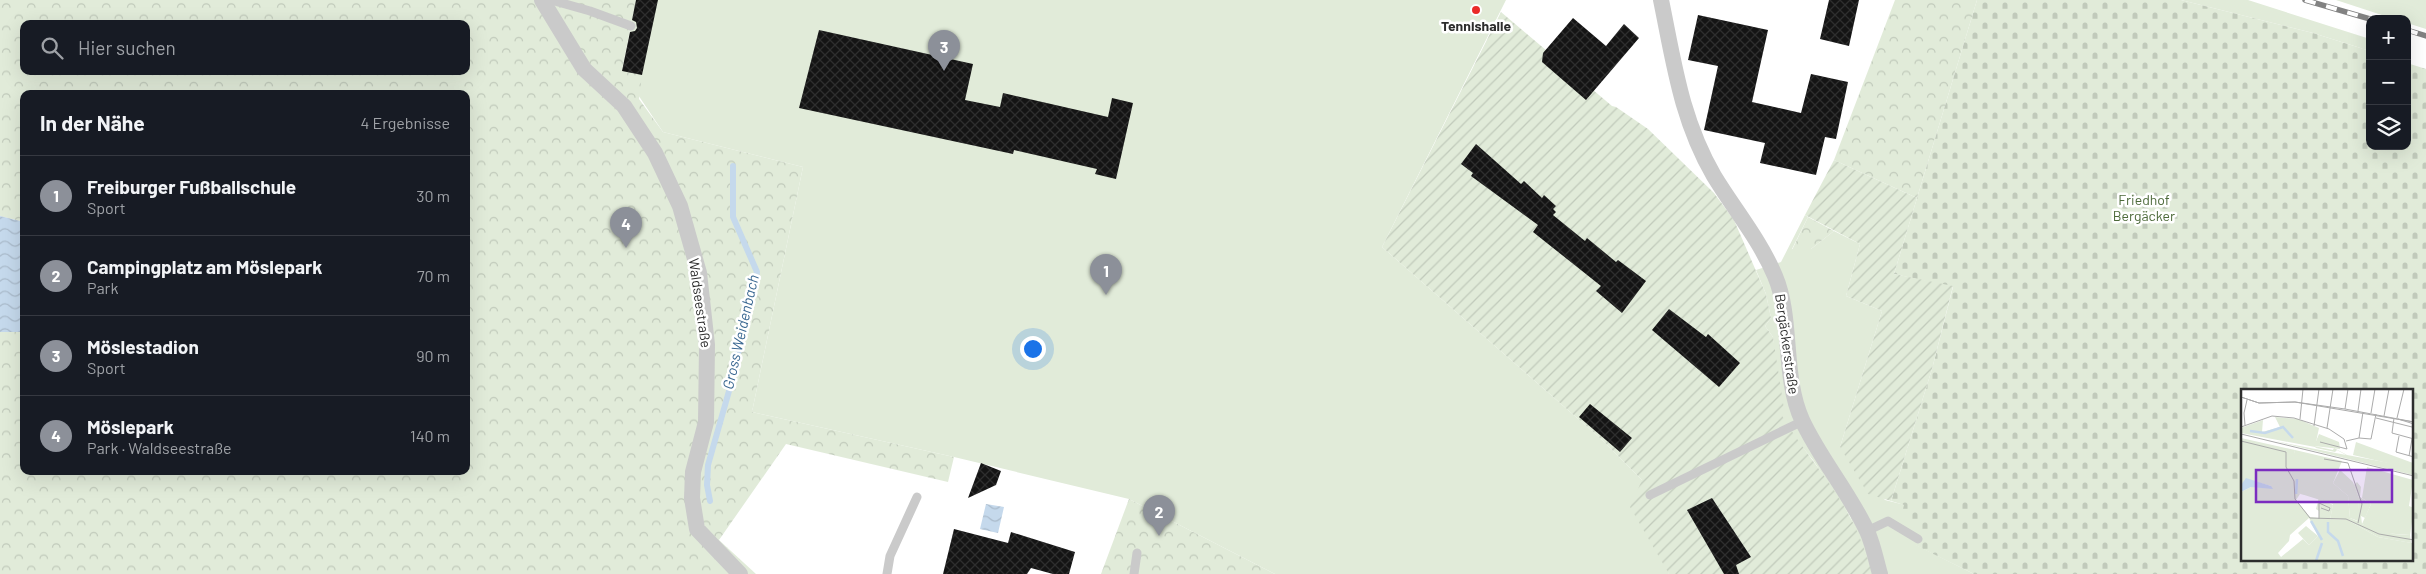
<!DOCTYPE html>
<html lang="de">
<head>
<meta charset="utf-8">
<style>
	body { margin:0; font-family:Barlow,sans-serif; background:#242831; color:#f1f3f6 }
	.controls { position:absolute; right:15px; top:15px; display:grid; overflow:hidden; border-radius:10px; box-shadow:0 5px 20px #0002 }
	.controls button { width:45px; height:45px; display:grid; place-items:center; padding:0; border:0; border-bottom:1px solid #363941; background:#171b24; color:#f1f3f6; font:25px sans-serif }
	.you { position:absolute; left:1032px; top:348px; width:18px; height:18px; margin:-12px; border:4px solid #fff; border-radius:50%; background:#1a73e8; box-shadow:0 0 0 8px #1a73e833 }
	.badge { display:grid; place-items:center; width:32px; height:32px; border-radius:50%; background:#8c9099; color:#fff; font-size:16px; font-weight:700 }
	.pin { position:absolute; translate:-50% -41px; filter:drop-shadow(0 1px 2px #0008) }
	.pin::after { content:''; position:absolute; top:26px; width:18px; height:15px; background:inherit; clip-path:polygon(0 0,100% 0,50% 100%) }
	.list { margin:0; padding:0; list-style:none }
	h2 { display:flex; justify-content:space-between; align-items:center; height:65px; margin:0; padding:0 20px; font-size:21px }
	h2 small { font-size:16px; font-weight:400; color:#9ea1a6 }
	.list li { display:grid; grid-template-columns:32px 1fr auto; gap:15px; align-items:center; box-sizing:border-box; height:80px; padding:0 20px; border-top:1px solid #363941 }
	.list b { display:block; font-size:19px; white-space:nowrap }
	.list p { margin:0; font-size:16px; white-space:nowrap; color:#9ea1a6 }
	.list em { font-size:16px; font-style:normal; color:#9ea1a6 }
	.icon { flex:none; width:28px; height:28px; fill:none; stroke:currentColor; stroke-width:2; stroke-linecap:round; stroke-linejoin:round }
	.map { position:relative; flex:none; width:2426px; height:574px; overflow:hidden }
	.search { position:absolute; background:#171b24; box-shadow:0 5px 20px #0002; left:20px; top:20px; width:450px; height:55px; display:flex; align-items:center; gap:12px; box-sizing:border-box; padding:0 18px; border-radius:10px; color:#9ea1a6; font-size:19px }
	.panel { position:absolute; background:#171b24; box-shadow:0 5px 20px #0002; left:20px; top:90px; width:450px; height:385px; border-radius:10px }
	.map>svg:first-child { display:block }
	.grass { fill:#e1ebd9 }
	.forest { fill:url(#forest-crowns); fill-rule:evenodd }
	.cemetery { fill:url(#cemetery-stones); fill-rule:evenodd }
	.garden { fill:url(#garden-furrows) }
	.water { fill:url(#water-waves) }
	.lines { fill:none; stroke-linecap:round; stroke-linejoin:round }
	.stream { stroke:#c5d9ec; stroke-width:6 }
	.building { fill:url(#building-cross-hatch) }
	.service { stroke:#cacaca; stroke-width:9 }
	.minor { stroke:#cacaca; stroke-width:16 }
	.rail-casing { stroke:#828282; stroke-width:5.5 }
	.rail { stroke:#fff; stroke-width:4; stroke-dasharray:11; stroke-linecap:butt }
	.poi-dot { fill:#ea2a28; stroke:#fff; stroke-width:2 }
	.labels { text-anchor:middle; stroke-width:5; stroke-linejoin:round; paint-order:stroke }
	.poi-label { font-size:14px; font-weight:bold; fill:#2d2d2d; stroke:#fff }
	.park-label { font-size:14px; fill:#4c6939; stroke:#fff }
	.street-label { font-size:14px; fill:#2d2d2d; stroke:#fff }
	.water-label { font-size:15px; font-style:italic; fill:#396791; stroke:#fff }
	.inset-river { fill:none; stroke:#c5d9ec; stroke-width:2.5 }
	.inset-road { fill:none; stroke:#ababab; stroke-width:1 }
	.view { fill:#7b2cbf; fill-opacity:0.15; stroke:#7b2cbf; stroke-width:2.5 }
	.inset-edge { fill:none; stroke:#2d2d2d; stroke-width:2.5 }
</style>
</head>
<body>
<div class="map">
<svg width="2426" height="574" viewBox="0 0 2426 574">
	<defs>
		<pattern id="forest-crowns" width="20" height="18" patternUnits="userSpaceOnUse" patternTransform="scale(1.25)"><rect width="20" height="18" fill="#e1ebd9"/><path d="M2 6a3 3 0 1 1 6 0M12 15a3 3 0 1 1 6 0" fill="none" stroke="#c1cabb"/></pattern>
		<pattern id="cemetery-stones" width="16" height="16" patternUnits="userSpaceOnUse" patternTransform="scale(1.25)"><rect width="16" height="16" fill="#e1ebd9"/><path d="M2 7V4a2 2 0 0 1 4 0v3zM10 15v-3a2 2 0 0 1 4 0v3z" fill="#c1cabb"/></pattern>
		<pattern id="garden-furrows" width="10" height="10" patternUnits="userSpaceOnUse" patternTransform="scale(1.25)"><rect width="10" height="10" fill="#e1ebd9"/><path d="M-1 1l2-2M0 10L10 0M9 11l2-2" fill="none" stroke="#c1cabb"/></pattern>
		<pattern id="water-waves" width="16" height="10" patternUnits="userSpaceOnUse" patternTransform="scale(1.25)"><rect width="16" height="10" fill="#c5d9ec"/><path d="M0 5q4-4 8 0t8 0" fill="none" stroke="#aabbcb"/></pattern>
		<pattern id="building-cross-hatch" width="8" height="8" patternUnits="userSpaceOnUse" patternTransform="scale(1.25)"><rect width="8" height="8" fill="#141414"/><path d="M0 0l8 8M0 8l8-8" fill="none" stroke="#2e2e2e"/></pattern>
	</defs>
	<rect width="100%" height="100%" fill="#fff"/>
	<path class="grass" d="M636,0h870l-124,247 219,192 41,41 27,94h-394l-146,-75 -175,-42 -202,-45 51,-245 -140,-35 -41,-61z
		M2181,0h67l122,39v12l-57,-18z
		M2336,0h90v29l-19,-6v-4h-13z
		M1805,215l3,2 -16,32h19l23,-18 26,13 -14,52 36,15 -42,136 45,53 20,5 18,27 -7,13 58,29h-100l-24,-58 -37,-56 -17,-21 -16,-25 -7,-77 -8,-11 6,-8 -5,-24 -10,-24 25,-8z"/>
	<path class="forest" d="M0,0h636l-14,70 20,5 -3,24 24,33 140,35 -51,245 202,45 -6,25 -162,-38 -67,96 37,34h-756v-242h24v139h442v-377h-442v128l-24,-6zM24,24h442v47h-442z
		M1895,0h82l-60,198 -83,-38z
		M1808,217l26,14 -23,18 -19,1z
		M1129,499l146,75h-174z"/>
	<path class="cemetery" d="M1977,0h204l132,33 57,18v95h37v-83l19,6v505h-452l-59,-29 7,-13 -17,-11 -3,-8 2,-8 -13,-4 41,-132 21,-82 -59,-13zM2242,390h170v170h-170z"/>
	<path class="garden" d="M1501,12l111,94 4,1 32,22 66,64 20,27 32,74 5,24 -6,8 8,11 11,72 -3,5c21,36 50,66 69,103 10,18 16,38 24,57h-205l-39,-67 12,-27 -41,-41 -219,-192z
		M1834,160l83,38 -23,76 59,12 -21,83 -41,132 -23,-7 -28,-47 42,-136 -36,-15 14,-52 -55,-29z"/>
	<path class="water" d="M0,216l24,6v110h-24z
		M986,504l18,3 -6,26 -18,-4z"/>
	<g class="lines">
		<path class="stream" d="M710,501l-3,-16 1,-20 23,-81 26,-112 -24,-55v-51"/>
	</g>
	<path class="building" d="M636,0h22l-16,75 -20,-4 8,-39 5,-1 2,-3 -1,-6 -4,-2z
		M1829,0h30l-10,46 -29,-7z
		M1698,15l70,15 -16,72 49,11 10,-39 37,8 -12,57 -11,-2 -9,38 -56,-12 5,-20 -61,-13 14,-64 -30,-6z
		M1573,18l33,28 18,-22 15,14 -53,62 -44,-38 1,-9z
		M819,30l154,34 -8,36 35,7 3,-14 105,24 4,-19 21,5 -17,76 -21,-5 2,-5 -83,-19 -1,4 -214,-46z
		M1476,144l45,40 3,-3 18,17 2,-3 12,11 -3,3 3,3 -3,3 32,26 2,-3 29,24 2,-2 28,21 -24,32 -26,-22 5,-5 -68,-54 5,-7 -67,-49 2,-3 -12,-9z
		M1669,309l37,28 2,-3 32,29 -21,24 -67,-57z
		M1590,404l42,34 -12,14 -41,-35z
		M981,463l20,8 -5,14 -28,13z
		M1712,498l39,59 -15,8 3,9h-15l-37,-64z
		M954,529l54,14 3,-11 64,20 -6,22h-16l-22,-6 -4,6h-84z"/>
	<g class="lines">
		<path class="service" d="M551,0l39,11 41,15
			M1650,495l153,-74
			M1867,531l21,-10 30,18
			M887,574l3,-18 27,-59
			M1134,574l3,-21"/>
		<path class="minor" d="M542,0l42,69 40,37 31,47 25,53 19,67 8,72 -1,77 -13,50 -1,26 5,31 43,45
			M1661,0c13,63 20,119 53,176 20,33 46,64 61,100 18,42 7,100 27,144 18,39 47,72 65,111 6,13 9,29 13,43"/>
		<g class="rail-casing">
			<path id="rail" d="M2305,0l65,19
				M2407,30l19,6"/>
		</g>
		<use href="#rail" class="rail"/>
	</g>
	<circle class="poi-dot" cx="1476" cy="10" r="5"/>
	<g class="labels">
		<g class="poi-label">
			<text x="1476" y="31">Tennishalle</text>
		</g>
		<g class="park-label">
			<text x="2144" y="205">Friedhof<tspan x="2144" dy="16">Bergäcker</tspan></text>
		</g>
		<g class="street-label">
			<text transform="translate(700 303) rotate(82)" y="5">Waldseestraße</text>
			<text transform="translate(1787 344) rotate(82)" y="5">Bergäckerstraße</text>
		</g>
		<g class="water-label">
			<text transform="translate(741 332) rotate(-77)" y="5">Gross Weidenbach</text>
		</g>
	</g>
	<g transform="translate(2241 389)">
		<rect width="172" height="172" fill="#fff"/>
		<path d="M34,52l71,14 -9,-5 -2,2 -19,-4 -2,-2 19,4 1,-2 13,7 59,11 7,3v6zM54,61l47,11 -9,22 15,13 2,22 7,3 2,-23 -5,-13 3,-3 4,5 -1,10 11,7 -6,14 -4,-2 1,8 31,10 17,1 1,8 -33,-6 -32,-18 -16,1 3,-16 -35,-11 -8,-24zM65,137l12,10 -9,9 -11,-12z" fill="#e1ebd9"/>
		<path d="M34,28l23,2 21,9 -4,19 -74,-14v-5l22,-8 -1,12 18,-5zM0,49l54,12 -4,23 10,6 -3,14 11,2 -9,-1 -4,6 14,17 9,1v-7l-3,-2 3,-12 14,8 -3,15 16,-1 32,18 34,6 1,18h-172v-69l10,-5 20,-1 -18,-5 -12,4zM68,129l9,18 -9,9 -6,-6 -22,18 -3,-4 11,-12 1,-6z" fill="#e1ebd9" fill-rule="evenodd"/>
		<path d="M126,78l46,13 -4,26 5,2 -4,27 -28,-2 -20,-9 9,-20 -9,-6z" fill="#e1ebd9"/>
		<path d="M78,45l20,8 1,7 -26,-3zM115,53l57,21v6l-60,-14zM99,81l13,12 6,16 -1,23 -8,-3 -2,-22 -15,-13z" fill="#e1ebd9"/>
		<path d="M5,89l25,8 2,3 -22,-2 -10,5v-7z" fill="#c5d9ec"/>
		<path class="inset-river" d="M9,42l15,2 18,-6 10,11M55,105l1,-15M70,132l11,19M87,133v10l10,9 5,15M75,172l6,-18"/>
		<path class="inset-road" d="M0,8l18,6 36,-1 119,20M0,8l18,6 36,-1 50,7 69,13M104,20l3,-20M117,22l3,-22M130,24l4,-24M143,27l5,-27M135,29l36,9M153,29l-2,15 22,6M156,29l7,-29M59,30l3,-30M157,30l16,5M4,36l-1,-12 3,-13M73,37l5,-37M0,38l31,-11 22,2 35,11 15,10 3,10 -27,-7M86,39l6,-39M0,45l173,42M158,47l-3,16 18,5M118,49l12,1 5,-25M0,52l45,11v15l8,14 1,18 15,19 36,1 33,15 35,6M105,52l13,-3 4,-26M168,67l3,-17M83,70l24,4 14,41 -4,19M78,130v-16l11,5 -1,3 -8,-3"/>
		<path class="view" d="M15,81h136v32h-136z"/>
		<rect width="172" height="172" class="inset-edge"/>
	</g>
</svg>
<div class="controls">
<button>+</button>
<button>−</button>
<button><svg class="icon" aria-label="layers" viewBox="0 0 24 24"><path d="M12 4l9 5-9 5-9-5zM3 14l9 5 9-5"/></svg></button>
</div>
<div class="you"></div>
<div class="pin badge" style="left:1106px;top:295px">1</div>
<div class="pin badge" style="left:1159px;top:536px">2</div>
<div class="pin badge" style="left:944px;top:71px">3</div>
<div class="pin badge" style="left:626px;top:248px">4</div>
<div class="search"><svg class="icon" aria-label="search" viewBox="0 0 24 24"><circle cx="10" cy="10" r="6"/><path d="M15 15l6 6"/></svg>Hier suchen</div>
<section class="panel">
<h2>In der Nähe<small>4 Ergebnisse</small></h2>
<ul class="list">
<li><span class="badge">1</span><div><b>Freiburger Fußballschule</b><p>Sport</p></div><em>30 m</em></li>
<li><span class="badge">2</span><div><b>Campingplatz am Möslepark</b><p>Park</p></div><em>70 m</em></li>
<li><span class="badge">3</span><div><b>Möslestadion</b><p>Sport</p></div><em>90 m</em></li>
<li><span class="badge">4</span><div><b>Möslepark</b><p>Park · Waldseestraße</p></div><em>140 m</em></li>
</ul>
</section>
</div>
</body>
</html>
